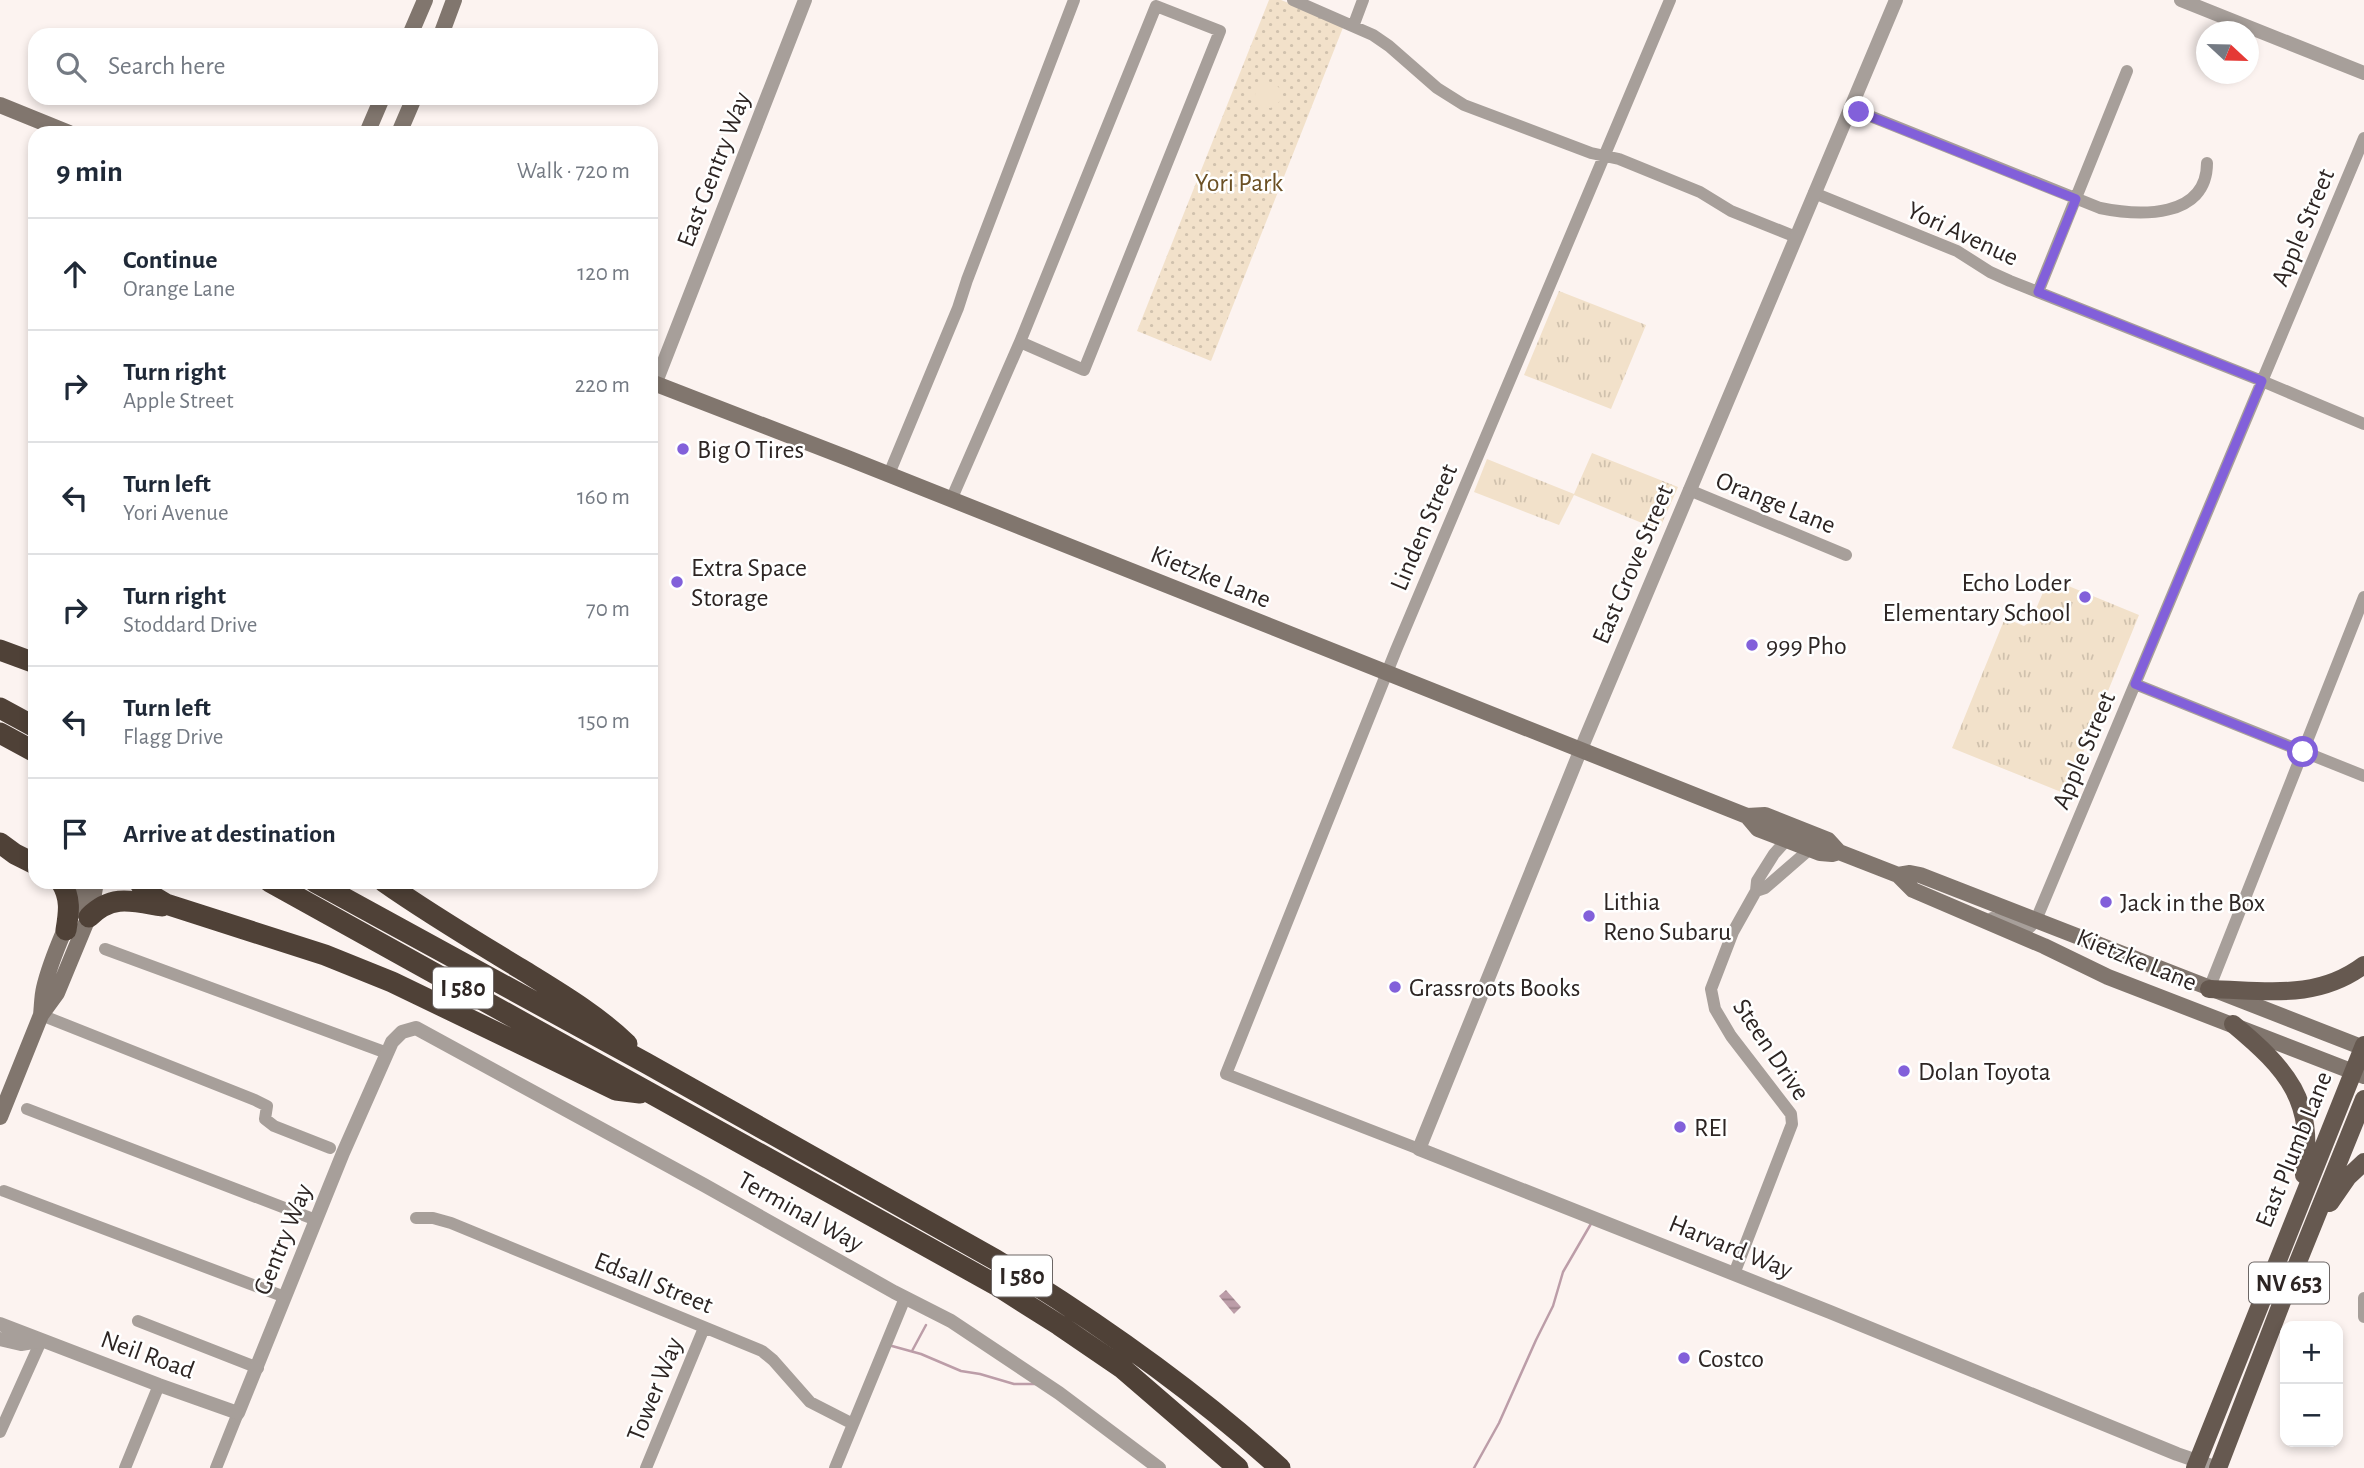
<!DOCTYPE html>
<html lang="en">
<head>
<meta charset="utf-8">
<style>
	body { margin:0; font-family:"Alegreya Sans",sans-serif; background:#f6f6f7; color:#1f2937 }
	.controls { position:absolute; right:21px; bottom:21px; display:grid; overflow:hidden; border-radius:14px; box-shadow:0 4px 10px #0003 }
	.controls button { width:63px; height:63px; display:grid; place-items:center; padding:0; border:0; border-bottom:2px solid #e0e1e3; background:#fff; color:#1f2937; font:35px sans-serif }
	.compass { position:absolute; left:2196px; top:21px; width:63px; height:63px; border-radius:50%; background:#fff; box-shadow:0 4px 10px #0003; rotate:112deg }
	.stop { position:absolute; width:21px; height:21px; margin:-16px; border:5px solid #8260da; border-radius:50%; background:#fff }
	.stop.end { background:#8260da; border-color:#fff; box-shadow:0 2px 7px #0008 }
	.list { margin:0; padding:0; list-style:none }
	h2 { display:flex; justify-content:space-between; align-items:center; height:91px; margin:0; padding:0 28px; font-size:30px }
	h2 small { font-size:23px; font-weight:400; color:#747a83 }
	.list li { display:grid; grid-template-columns:46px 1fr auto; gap:21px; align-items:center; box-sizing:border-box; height:112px; padding:0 28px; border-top:2px solid #e0e1e3 }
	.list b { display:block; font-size:26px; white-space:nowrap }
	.list p { margin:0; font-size:23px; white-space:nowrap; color:#747a83 }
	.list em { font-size:23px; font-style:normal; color:#747a83 }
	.icon { flex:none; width:38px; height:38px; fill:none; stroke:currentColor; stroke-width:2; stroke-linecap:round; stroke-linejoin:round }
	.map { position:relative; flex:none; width:2364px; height:1468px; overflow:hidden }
	.search { position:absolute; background:#fff; box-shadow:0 4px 10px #0003; left:28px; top:28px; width:630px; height:77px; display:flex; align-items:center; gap:18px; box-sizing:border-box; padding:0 24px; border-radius:21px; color:#747a83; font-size:26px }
	.panel { position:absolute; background:#fff; box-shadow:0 4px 10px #0003; left:28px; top:126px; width:630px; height:763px; border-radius:21px }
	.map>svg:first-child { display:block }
	.grass { fill:url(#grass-tufts) }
	.park { fill:url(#park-dots) }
	.garden { fill:#f2e1ca }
	.water { fill:url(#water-rules) }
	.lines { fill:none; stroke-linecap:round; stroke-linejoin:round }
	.stream { stroke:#bc9da8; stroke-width:2.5 }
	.minor { stroke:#a79f9a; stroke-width:12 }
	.tertiary { stroke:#a79f9a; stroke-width:14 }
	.secondary { stroke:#81766e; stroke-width:16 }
	.primary { stroke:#665950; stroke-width:18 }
	.motorway { stroke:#4f4137; stroke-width:21 }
	.route { stroke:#8260da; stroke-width:9 }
	.poi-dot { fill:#8260da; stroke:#fff; stroke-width:2.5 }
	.labels { text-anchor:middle; stroke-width:5; stroke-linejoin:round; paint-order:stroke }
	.shield { fill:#fff; stroke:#6c6665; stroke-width:2 }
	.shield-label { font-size:24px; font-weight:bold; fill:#2d2523 }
	.street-label { font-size:26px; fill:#2d2523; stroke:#fff }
	.park-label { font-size:26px; fill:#6b5024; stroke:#fff }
	.poi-label { font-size:26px; fill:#2d2523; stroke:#fff; text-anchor:start }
</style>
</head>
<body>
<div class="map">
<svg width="2364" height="1468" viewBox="0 0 2364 1468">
	<defs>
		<pattern id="grass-tufts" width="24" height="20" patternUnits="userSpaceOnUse" patternTransform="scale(1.75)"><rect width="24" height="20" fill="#f2e1ca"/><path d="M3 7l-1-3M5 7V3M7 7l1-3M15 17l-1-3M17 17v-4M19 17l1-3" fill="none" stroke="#d0c1ad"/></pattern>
		<pattern id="park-dots" width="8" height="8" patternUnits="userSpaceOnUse" patternTransform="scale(1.75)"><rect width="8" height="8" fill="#f2e1ca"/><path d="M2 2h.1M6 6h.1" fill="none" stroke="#d0c1ad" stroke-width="1.8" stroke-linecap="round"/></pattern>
		<pattern id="water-rules" width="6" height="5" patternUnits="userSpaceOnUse" patternTransform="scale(1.75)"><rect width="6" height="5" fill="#bc9da8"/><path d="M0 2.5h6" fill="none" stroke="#998088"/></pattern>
	</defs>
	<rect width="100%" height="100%" fill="#fcf3f0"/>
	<path class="grass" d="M1559,291l87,34 -35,84 -87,-34z
		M1592,453l86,34 -19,43 -85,-35 -15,30 -85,-33 13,-33 87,35z
		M2049,578l90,37 -73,179 -114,-46 53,-130 19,8 7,-5z"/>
	<path class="park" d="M1269,0h12l63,25 -133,336 -74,-30z"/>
	<path class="garden" d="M1255 95a13 13 0 1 1 26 0a13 13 0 1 1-26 0Z"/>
	<path class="water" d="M1226,1290l15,17 -7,7 -15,-18z"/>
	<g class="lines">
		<path class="stream" d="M892,1346l29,8 40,17 19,3 34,10h23
			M912,1351l14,-26
			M1474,1468l25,-45 37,-83 17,-34 10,-34 29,-50"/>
		<path class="minor" d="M1293,0l80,35 16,11 48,42 27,17 127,48 28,6 81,33 31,19 65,26
			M1354,24l9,-24
			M1850,108l250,100c39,8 107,11 107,-45
			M1814,193l143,58 33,21 20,9 252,100 102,43
			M2038,292l89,-221
			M889,474l69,-166 9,-28 107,-280
			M1689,490l157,65
			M951,500l69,-158 136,-336 64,25 -136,339 -64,-28
			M2135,684l229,92
			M1756,891l9,-3 45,-39
			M1992,918l38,9 6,-7 328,-782
			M105,949l282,104
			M2209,989l155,-392
			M41,1015l214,85 12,6 -2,13 9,7 56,22
			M27,1109l289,111
			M1419,1149l-193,-75 170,-424 274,-650
			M4,1191l281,106
			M416,1218h17l18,5 311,128 11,9 37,42 43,22
			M1734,1274l58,-150 -1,-10 -60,-78 -16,-27 -4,-20 22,-57 23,-41 1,-10 17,-27 16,-18
			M2364,1298v19
			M138,1321l120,47
			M0,1432l41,-91
			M125,1468l34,-83
			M216,1468l22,-55
			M646,1468l58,-140
			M835,1468l70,-170"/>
		<path class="tertiary" d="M1896,0l-315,749 -162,400 411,163 347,142 41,14
			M2181,0l183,73
			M656,382l149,-382
			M0,1324l159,61 79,28 105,-260 49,-111 10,-10 14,-4 288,157 190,107 57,29 108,72 100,75
			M0,1339l21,5 18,-3"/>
		<path class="secondary" d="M410,35l15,-35
			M441,35l13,-35
			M0,105l69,28
			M367,133l15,-35
			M399,133l15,-35
			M651,382l199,77 897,357 11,13 62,24 12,1 7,-2
			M1747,816l18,-1 63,25 11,12 59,23 15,15 131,56 64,31 256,99
			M1898,875l12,-2 10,2 444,173
			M41,1015c1,-9 1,-19 3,-27 6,-26 30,-85 46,-106
			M0,1117l41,-102 16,-22 34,-82 5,-29"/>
		<path class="primary" d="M2209,989c56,1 107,12 155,-24
			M2233,1024c55,46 82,76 71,151
			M2330,1203l18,-26 16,-15
			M2195,1468l169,-423
			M2218,1468l67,-174 79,-195"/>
		<path class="motorway" d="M0,650l35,13
			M0,708l35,19
			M0,733l35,19
			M0,843l15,11 20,10
			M61,882c10,16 8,30 5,48
			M139,882l7,10 20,12 159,51 67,27 224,108 24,3
			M270,882l726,403 63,40 63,43 116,100
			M315,882l331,181 350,197c100,61 197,129 284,208
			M384,882c44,31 91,59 137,87 37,23 75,45 106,75
			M89,917c23,-23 43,-16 73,-11"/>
	</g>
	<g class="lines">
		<path class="route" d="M1859,112l217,87 -38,93 224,89 -127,303 168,68"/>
	</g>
	<g class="poi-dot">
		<circle cx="683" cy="449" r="7"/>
		<circle cx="677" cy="582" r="7"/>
		<circle cx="2085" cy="597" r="7"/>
		<circle cx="1752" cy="645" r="7"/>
		<circle cx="2106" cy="902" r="7"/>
		<circle cx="1589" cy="916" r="7"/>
		<circle cx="1395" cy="987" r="7"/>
		<circle cx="1904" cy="1071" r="7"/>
		<circle cx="1680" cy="1127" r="7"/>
		<circle cx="1684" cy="1358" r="7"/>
	</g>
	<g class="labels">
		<g class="shield">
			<rect x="433" y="967.5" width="60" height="41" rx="5"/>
			<rect x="992" y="1255.5" width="60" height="41" rx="5"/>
			<rect x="2249" y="1262.5" width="80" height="41" rx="5"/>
		</g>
		<g class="shield-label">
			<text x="463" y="996">I 580</text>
			<text x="1022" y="1284">I 580</text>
			<text x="2289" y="1291">NV 653</text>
		</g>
		<g class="street-label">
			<text transform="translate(713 169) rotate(-69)" y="9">East Gentry Way</text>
			<text transform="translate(2302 227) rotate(-67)" y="9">Apple Street</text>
			<text transform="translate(1963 233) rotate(25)" y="9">Yori Avenue</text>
			<text transform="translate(1776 502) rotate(22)" y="9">Orange Lane</text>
			<text transform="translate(1423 527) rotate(-67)" y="9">Linden Street</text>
			<text transform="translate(1632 564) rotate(-67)" y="9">East Grove Street</text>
			<text transform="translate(1211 576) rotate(22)" y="9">Kietzke Lane</text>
			<text transform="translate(2083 750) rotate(-67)" y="9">Apple Street</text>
			<text transform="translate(2137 959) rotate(22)" y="9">Kietzke Lane</text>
			<text transform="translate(1772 1049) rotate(56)" y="9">Steen Drive</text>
			<text transform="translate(2293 1149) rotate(-68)" y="9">East Plumb Lane</text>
			<text transform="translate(801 1211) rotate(29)" y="9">Terminal Way</text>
			<text transform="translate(282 1239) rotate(-68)" y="9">Gentry Way</text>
			<text transform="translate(1731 1246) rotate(22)" y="9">Harvard Way</text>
			<text transform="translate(654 1282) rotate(22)" y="9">Edsall Street</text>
			<text transform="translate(148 1354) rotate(20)" y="9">Neil Road</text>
			<text transform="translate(654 1389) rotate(-68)" y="9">Tower Way</text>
		</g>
		<g class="park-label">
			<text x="1239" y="191">Yori Park</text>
		</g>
		<g class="poi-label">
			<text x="697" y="458">Big O Tires</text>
			<text x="691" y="576">Extra Space<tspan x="691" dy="30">Storage</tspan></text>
			<text x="2071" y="591" text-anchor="end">Echo Loder<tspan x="2071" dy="30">Elementary School</tspan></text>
			<text x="1766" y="654">999 Pho</text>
			<text x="1603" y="910">Lithia<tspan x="1603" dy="30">Reno Subaru</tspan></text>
			<text x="2120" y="911">Jack in the Box</text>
			<text x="1409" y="996">Grassroots Books</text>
			<text x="1918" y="1080">Dolan Toyota</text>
			<text x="1694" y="1136">REI</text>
			<text x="1698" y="1367">Costco</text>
		</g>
	</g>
</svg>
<div class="controls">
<button>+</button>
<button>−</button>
</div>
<svg class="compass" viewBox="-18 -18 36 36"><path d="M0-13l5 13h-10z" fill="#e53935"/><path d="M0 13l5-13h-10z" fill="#747a83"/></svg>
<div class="stop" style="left:2303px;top:752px"></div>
<div class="stop end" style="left:1859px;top:112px"></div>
<div class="search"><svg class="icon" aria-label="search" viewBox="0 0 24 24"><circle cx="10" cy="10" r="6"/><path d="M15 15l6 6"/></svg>Search here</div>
<section class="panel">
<h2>9 min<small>Walk · 720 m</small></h2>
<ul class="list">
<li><svg class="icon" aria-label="ahead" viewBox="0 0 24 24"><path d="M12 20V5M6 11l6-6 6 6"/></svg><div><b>Continue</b><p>Orange Lane</p></div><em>120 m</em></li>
<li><svg class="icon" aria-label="right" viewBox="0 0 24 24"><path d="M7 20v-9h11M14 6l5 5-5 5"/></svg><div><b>Turn right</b><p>Apple Street</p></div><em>220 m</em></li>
<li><svg class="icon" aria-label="left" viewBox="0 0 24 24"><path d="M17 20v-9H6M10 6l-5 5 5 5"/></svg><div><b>Turn left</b><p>Yori Avenue</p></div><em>160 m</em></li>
<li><svg class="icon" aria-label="right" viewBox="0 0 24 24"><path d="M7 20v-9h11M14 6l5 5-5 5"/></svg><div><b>Turn right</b><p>Stoddard Drive</p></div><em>70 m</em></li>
<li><svg class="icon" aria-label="left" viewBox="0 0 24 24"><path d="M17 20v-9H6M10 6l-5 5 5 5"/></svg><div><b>Turn left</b><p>Flagg Drive</p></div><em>150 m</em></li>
<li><svg class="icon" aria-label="arrive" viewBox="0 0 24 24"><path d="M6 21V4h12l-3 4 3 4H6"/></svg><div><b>Arrive at destination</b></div></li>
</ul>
</section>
</div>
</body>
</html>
